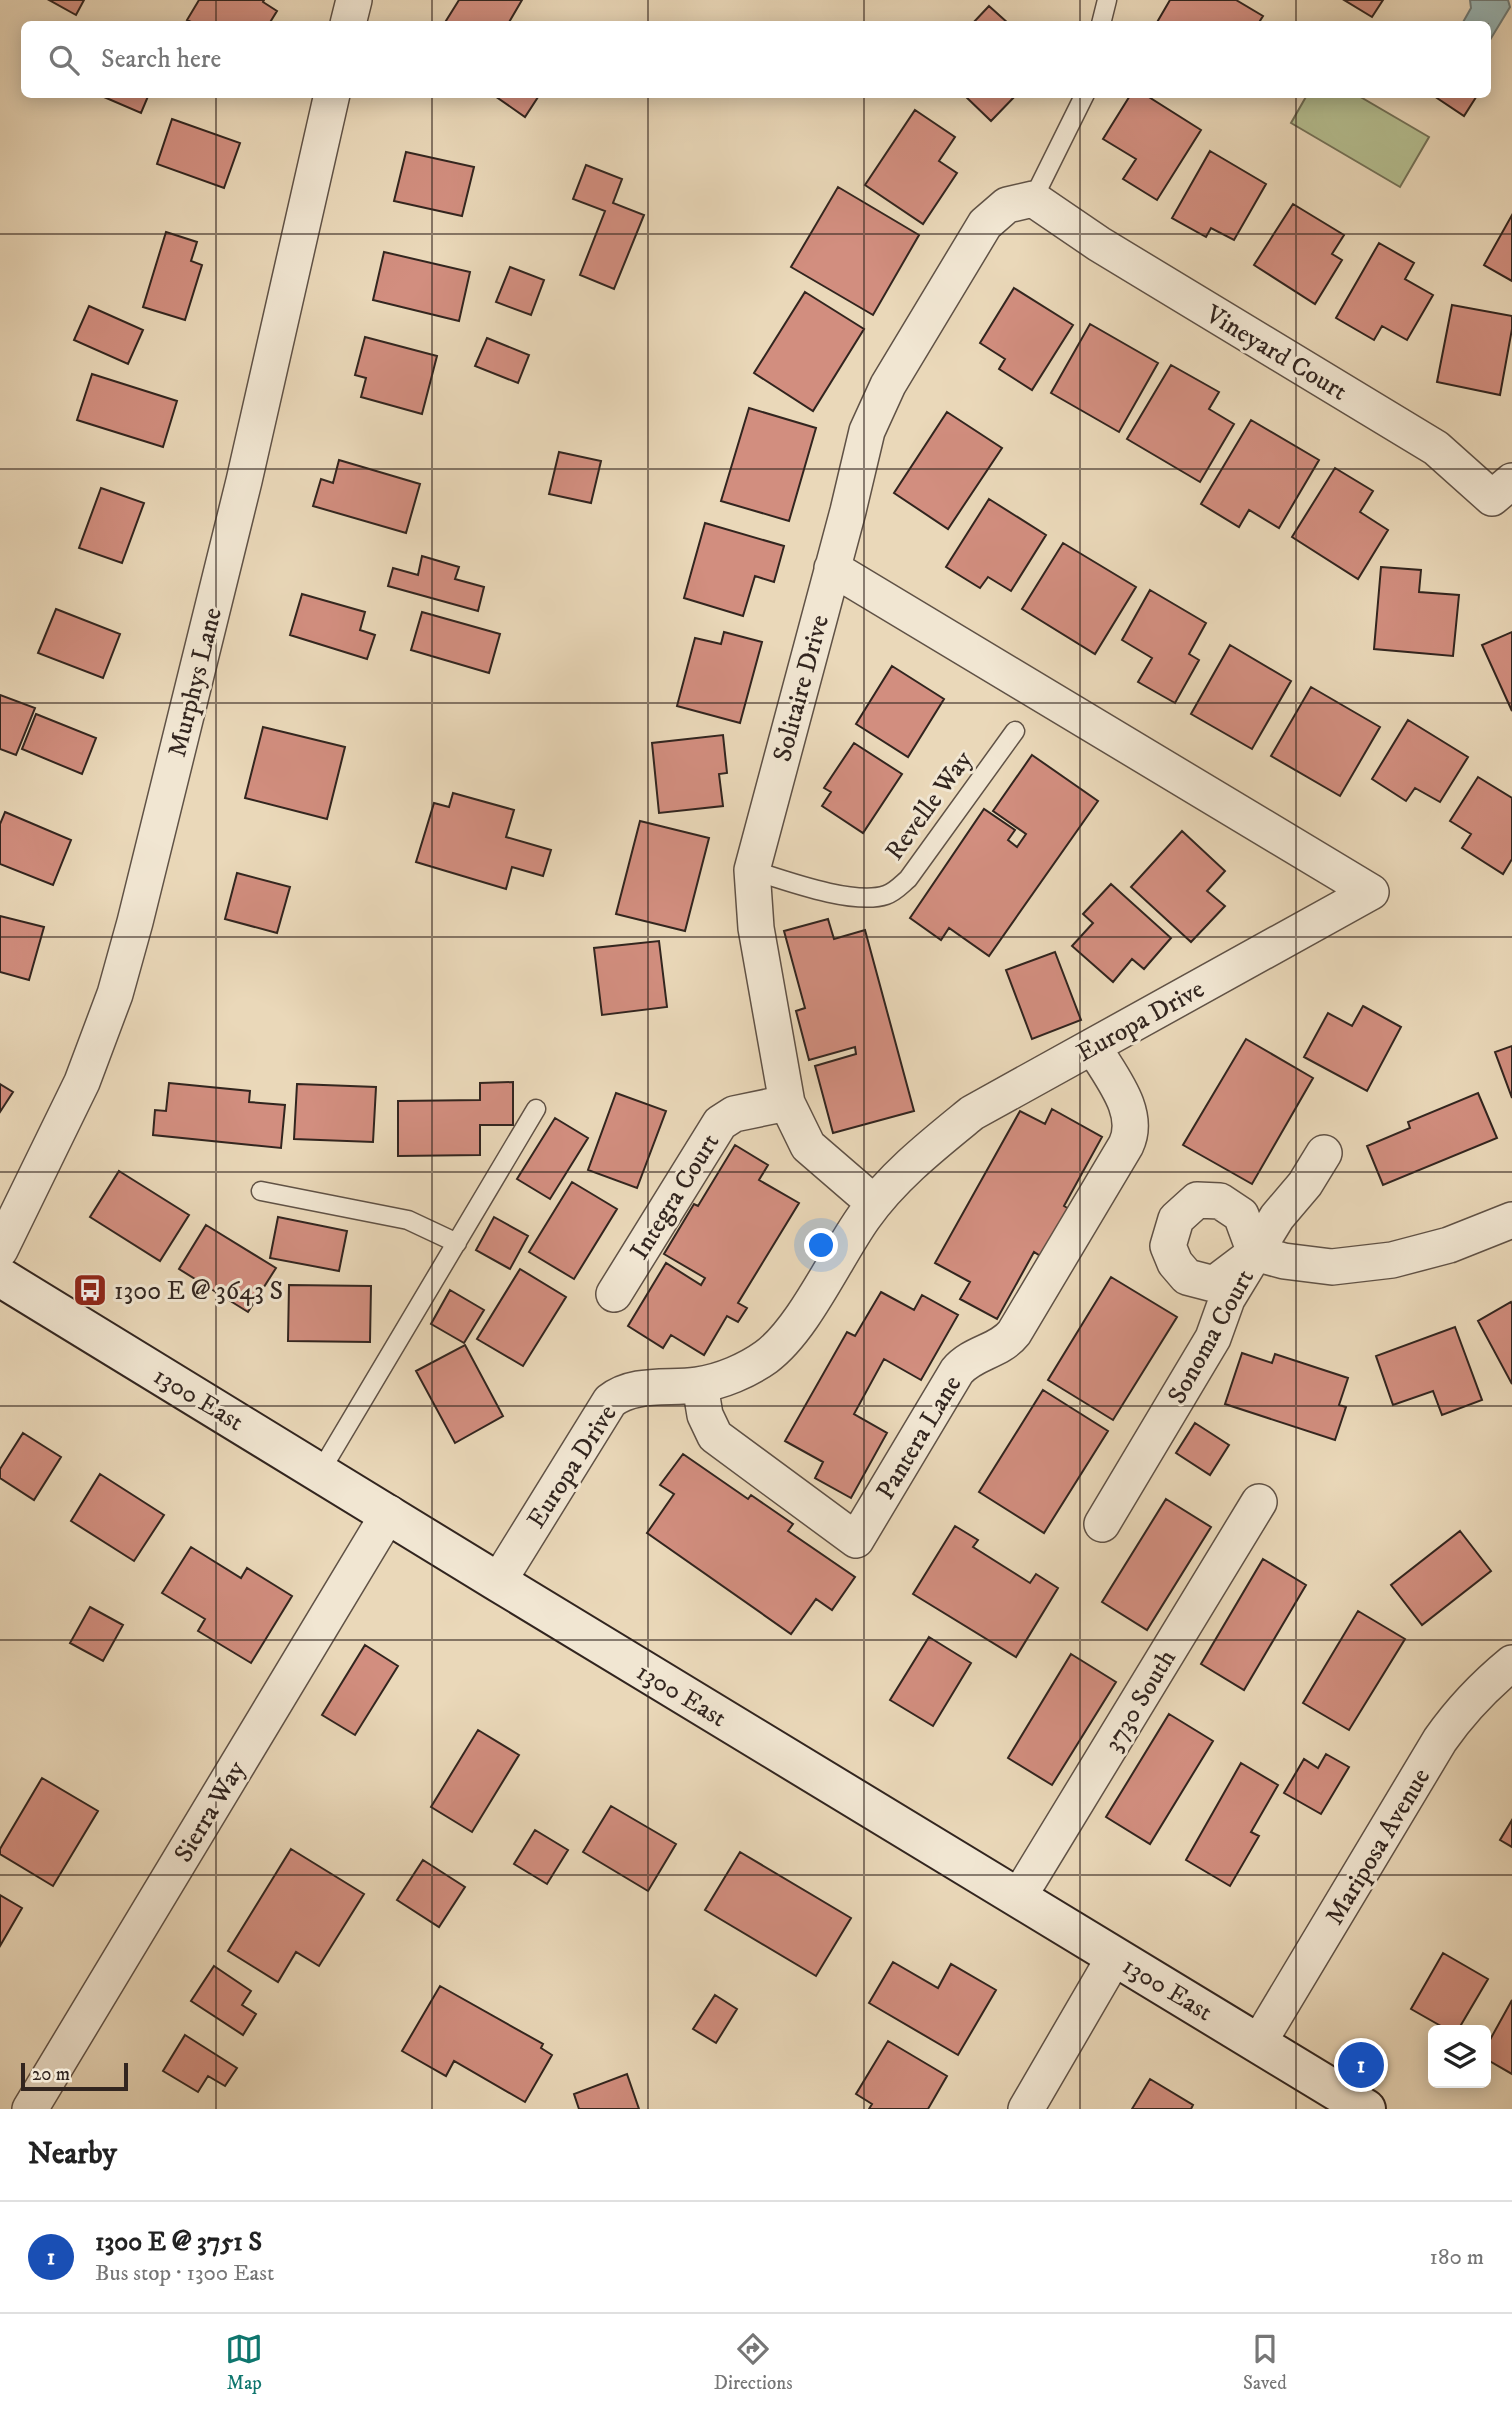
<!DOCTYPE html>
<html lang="en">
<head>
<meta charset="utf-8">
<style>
	body { margin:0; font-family:"IM FELL DW Pica",serif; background:#f2f2f2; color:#222 }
	.controls { position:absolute; right:21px; bottom:21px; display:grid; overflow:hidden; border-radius:10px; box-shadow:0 4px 18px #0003 }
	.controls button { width:63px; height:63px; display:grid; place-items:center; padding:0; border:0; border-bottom:2px solid #e0e0e0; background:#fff; color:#222; font:35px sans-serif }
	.scale { position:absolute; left:21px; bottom:18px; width:107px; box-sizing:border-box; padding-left:7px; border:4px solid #32251f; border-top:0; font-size:19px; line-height:24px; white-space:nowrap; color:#32251f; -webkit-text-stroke:5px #f1e6d2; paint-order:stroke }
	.you { position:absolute; left:822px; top:1246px; width:24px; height:24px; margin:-18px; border:5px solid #fff; border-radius:50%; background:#1a73e8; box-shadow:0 0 0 10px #1a73e833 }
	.badge { display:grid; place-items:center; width:46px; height:46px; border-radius:50%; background:#0f766e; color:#fff; font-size:23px; font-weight:700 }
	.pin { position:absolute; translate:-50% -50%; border:4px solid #fff; box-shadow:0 2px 7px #0006 }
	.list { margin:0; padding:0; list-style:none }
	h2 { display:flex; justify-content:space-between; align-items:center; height:91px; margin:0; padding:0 28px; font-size:30px }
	h2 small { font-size:23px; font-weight:400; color:#767676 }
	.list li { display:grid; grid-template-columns:46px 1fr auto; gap:21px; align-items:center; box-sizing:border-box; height:112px; padding:0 28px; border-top:2px solid #e0e0e0 }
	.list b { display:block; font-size:26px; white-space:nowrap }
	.list p { margin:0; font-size:23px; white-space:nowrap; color:#767676 }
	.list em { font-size:23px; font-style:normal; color:#767676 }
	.icon { flex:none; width:38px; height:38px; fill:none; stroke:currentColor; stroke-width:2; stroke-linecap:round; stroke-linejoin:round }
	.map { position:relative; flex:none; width:1512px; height:2109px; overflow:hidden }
	.search { position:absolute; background:#fff; box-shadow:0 4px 18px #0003; left:21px; right:21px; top:21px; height:77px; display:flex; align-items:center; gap:18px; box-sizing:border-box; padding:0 24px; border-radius:10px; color:#767676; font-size:26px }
	.sheet { height:203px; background:#fff }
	nav { display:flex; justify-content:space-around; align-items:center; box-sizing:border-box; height:98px; border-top:2px solid #e0e0e0; background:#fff; font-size:19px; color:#767676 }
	nav a { display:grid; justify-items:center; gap:4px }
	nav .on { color:#0f766e }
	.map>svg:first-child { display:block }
	.pitch { fill:#b5bf91; stroke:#747258; stroke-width:2 }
	.water { fill:#9ab8b7; stroke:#707d7a; stroke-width:2 }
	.building { fill:#d28e7f; stroke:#32251f; stroke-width:2 }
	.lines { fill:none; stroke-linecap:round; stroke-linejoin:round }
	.lane-casing { stroke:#605246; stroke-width:21 }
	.street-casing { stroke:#605246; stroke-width:38 }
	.secondary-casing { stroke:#32251f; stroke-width:42 }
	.lane { stroke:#f1e6d2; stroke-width:18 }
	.street { stroke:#f1e6d2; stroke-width:35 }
	.secondary { stroke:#f1e6d2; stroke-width:38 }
	.grid { fill:none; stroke:#32251f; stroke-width:2; stroke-opacity:0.55 }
	.labels { text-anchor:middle; stroke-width:6; stroke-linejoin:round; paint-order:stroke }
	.street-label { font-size:26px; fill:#32251f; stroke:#f1e6d2 }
	.poi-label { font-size:26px; fill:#32251f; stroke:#f1e6d2; text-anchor:start }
</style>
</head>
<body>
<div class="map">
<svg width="1512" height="2109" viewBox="0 0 1512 2109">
	<rect width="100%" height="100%" fill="#ead8b9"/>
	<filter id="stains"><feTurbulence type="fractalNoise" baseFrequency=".00286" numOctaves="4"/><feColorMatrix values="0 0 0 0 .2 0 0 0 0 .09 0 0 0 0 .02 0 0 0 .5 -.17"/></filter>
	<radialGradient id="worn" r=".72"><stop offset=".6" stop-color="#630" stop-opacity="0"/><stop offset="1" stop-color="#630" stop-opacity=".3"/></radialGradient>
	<path class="pitch" d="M1307,95h50l72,42 -29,50 -109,-64z"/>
	<path class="water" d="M1470,0h38l2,7 -20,33 -2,-2v-14h-26l9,-16z"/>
	<path class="building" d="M49,0h35l-8,15z
		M199,0h65l-1,2 14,9 -8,13h-74l-8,-4z
		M459,0h63l-14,24h-64z
		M1170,0h66l27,16 -5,8h-102z
		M1344,0h39l-11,17z
		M989,6l20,18h-37z
		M97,94h52l-8,19z
		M492,94h48l-15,23z
		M963,94h54l-26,27z
		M1131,94h13l57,36 -44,70 -34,-21 13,-20 -33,-20z
		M1431,94h47l-14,22z
		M915,110l40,27 -16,24 18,12 -34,51 -58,-39z
		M172,119l68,24 -16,45 -67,-24z
		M1210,151l56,33 -32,56 -23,-12 -5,9 -34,-19z
		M406,152l68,15 -12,49 -68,-15z
		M586,165l36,14 -9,24 31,12 -30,74 -34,-14 25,-64 -32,-12z
		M838,187l81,48 -46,80 -82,-48z
		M1293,204l51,31 -12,19 10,6 -27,44 -61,-39z
		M1512,215v66l-28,-16z
		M166,232l31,10 -6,19 11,4 -17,55 -42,-13z
		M1379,243l35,20 -9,16 28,16 -26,45 -25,-14 -8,14 -38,-22z
		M384,252l86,20 -11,49 -86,-21z
		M510,267l34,13 -13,35 -35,-13z
		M1014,288l59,37 -41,65 -33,-21 6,-10 -25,-16z
		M805,292l59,37 -51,82 -59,-38z
		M1452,305l60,11v13l-12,66 -63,-13z
		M89,306l54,24 -15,34 -54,-24z
		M1090,324l68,39 -39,69 -68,-39z
		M365,337l72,19 -15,58 -61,-17 5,-19 -11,-3z
		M487,338l42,17 -11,28 -43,-17z
		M1171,365l48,27 -10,17 25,15 -34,58 -73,-43z
		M92,374l85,27 -14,46 -86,-27z
		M749,408l67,20 -27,93 -68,-20z
		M947,412l55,36 -54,81 -54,-36z
		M1251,420l68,40 -40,68 -30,-18 -10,17 -38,-23z
		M559,452l42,9 -10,42 -42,-9z
		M339,460l81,24 -14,49 -93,-27 8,-27 12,4z
		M1335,468l38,23 -13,21 28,18 -30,49 -66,-42z
		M101,488l43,15 -22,60 -43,-15z
		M989,499l57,36 -35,56 -23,-14 -8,11 -34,-21z
		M705,523l79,23 -10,36 -19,-6 -12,40 -59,-18z
		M1063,543l73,44 -41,67 -73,-45z
		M422,556l37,11 -4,12 29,8 -6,24 -90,-25 5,-18 25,7z
		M1381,567l40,3 -2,22 40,3 -6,61 -79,-7z
		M1150,590l56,33 -17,31 10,6 -24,43 -37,-21 14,-24 -30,-18z
		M302,594l63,18 -5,18 15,5 -8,24 -77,-24z
		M56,609l64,25 -17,44 -65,-25z
		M422,612l78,22 -11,39 -78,-23z
		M724,632l38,10 -22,81 -63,-17 18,-68 26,6z
		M1512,632v79l-30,-66z
		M1230,645l61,36 -39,68 -61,-35z
		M892,666l52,33 -36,58 -52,-33z
		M1311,687l69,40 -40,69 -69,-40z
		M0,695l35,13 -19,47 -16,-6z
		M36,714l60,24 -14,36 -60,-25z
		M1408,720l60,37 -28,45 -25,-14 -9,13 -34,-22z
		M263,727l82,20 -18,72 -82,-21z
		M723,735l4,38 -8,1 4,32 -64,7 -7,-70z
		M854,743l48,31 -39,59 -41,-27 9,-14 -7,-4z
		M1032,755l66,46 -109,155 -40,-28 -8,12 -31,-22 74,-109 31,21 -7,10 9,7 9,-13 -33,-23z
		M1478,777l34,21v61l-9,15 -41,-26 9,-14 -21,-13z
		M453,793l61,17 -8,27 45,13 -8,26 -31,-9 -6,22 -90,-27 18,-59 15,4z
		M5,812l66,28 -18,45 -53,-21v-40z
		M640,821l69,17 -24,93 -69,-17z
		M1182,831l43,40 -18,20 18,15 -34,36 -60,-55z
		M237,873l53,14 -13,46 -52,-14z
		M1111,884l60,54 -27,31 -12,-10 -19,23 -41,-36 21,-23 -10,-9z
		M0,916l44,11 -15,53 -29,-8z
		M828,919l6,20 31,-9 49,181 -81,22 -18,-67 41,-12 -1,-7 -46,13 -13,-49 9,-3 -21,-77z
		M659,941l8,66 -65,8 -8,-67z
		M1055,952l26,68 -49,19 -26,-69z
		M1363,1006l38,21 -34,64 -63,-34 24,-44 24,13z
		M1246,1039l67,39 -61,106 -69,-39z
		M1512,1046v52l-17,-46z
		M513,1082v43h-33v30l-82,1v-55l82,-1v-17z
		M169,1083l81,8 -1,11 36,3 -4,43 -128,-13 2,-25 11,1z
		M0,1084l13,8 -13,20z
		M297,1084l79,3 -3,55 -79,-3z
		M616,1093l50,18 -29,77 -49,-18z
		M1478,1093l19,45 -114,47 -16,-39 43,-18 -2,-6z
		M1052,1109l50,28 -38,69 5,3 -27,48 -8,-5 -37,67 -37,-20 10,-17 -35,-19 85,-152 25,13z
		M555,1118l33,20 -38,61 -33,-20z
		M735,1145l33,20 -9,15 40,23 -61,100 9,5 -9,14 -11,-6 -23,39 -33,-20 -8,13 -35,-22 38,-63 35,22 4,-7 -41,-24 30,-50 4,2z
		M119,1171l70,44 -29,46 -70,-44z
		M572,1182l45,27 -43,70 -45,-27z
		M278,1217l69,14 -8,40 -69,-13z
		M494,1217l34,19 -18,33 -34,-19z
		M206,1225l70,43 -28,44 -69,-43z
		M520,1269l46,28 -43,69 -46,-27z
		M1111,1277l66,40 -64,103 -65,-40z
		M289,1285l82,1 -1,56 -82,-1z
		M450,1290l34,20 -20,33 -33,-19z
		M881,1292l33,18 8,-15 36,20 -37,65 -37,-21 -30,55 33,19 -36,65 -36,-20 8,-16 -38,-21 62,-109 8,4z
		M1511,1302l1,2v80l-34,-63z
		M1455,1327l27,73 -40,15 -9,-24 -40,14 -17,-49z
		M465,1345l38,71 -48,27 -39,-72z
		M1242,1353l30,10 3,-9 73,24 -9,27 7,2 -11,33 -110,-36z
		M1043,1390l65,41 -64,102 -65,-41z
		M1195,1423l34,22 -19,30 -34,-22z
		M23,1433l38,24 -27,43 -34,-22v-9z
		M683,1454l65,45 3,-4 42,29 -5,7 67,46 -23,33 -16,-11 -25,35 -144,-101 27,-39 -14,-9z
		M100,1474l64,41 -30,46 -63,-40z
		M1166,1499l45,28 -64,103 -45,-28z
		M955,1526l23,14 -5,7 57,36 6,-9 22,14 -42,69 -103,-63z
		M1460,1531l31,40 -69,54 -31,-40z
		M191,1547l50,31 6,-10 45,28 -41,67 -53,-32 7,-12 -43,-26z
		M1263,1559l43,26 -62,105 -43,-26z
		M90,1607l33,18 -20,36 -33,-18z
		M1358,1611l47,28 -56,91 -46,-27z
		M929,1637l42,26 -38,63 -43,-26z
		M365,1645l33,21 -43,69 -33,-20z
		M1071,1654l45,28 -64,103 -44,-27z
		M1169,1714l44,27 -63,103 -44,-27z
		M478,1730l41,25 -47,77 -41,-25z
		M1326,1754l23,13 -28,47 -37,-21 20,-34 14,9z
		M1241,1763l37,22 -27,47 8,4 -29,50 -44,-26z
		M42,1778l56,33 -45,75 -53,-32v-5z
		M611,1806l65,38 -28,47 -65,-39z
		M1512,1820v27l-12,-7z
		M535,1830l33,20 -21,34 -33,-20z
		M291,1849l73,45 -45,72 -23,-14 -18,30 -50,-31z
		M740,1852l111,66 -35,58 -111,-66z
		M423,1860l42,27 -26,40 -42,-27z
		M0,1895l22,13 -22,38z
		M1443,1953l45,26 -30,51h-10l-37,-21z
		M893,1962l45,26 13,-24 45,26 -38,65 -89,-52z
		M214,1966l37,25 -9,14 14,9 -13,21 -52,-34z
		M440,1986l103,58 -2,4 11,7 -27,47 -71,-41 -8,15 -44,-25z
		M715,1995l22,14 -21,34 -23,-14z
		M1512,2000v74l-26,-15v-12z
		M185,2035l52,33 -12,18 -17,-10 -10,16 -35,-21z
		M888,2041l59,35 -19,33h-59l3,-5 -16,-10z
		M627,2074l12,35h-60l-5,-15z
		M1150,2079l43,26 -2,4h-59z"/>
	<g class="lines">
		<g class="lane-casing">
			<path id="lane" d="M1101,24l6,-24
				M1033,199l52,-105
				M752,870c32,10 102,36 134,25 9,-3 15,-10 22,-16l107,-148
				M261,1191l147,29 49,23
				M320,1472l216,-363"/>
		</g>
		<g class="street-casing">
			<path id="street" d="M348,24l6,-24
				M832,568l539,324
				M1197,1200l23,1 21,14 14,38 -41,31 -27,-7 -12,-14 -7,-17 8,-27z
				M874,1203l-66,-57 -21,-43 -31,-175 -4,-58 96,-359 19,-80 21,-46 97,-161 22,-19 26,-6 66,45 337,204 56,50 20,-17
				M0,1250l82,-168 33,-88 20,-72 109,-441 88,-387
				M1255,1253l29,8 48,6 60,-7 57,-15 63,-25
				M614,1294l106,-171 14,-9 53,-11
				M700,1385l5,30 10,21 141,104 101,-169c16,-19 42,-19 57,-38l112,-188c16,-34 -17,-70 -33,-99
				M1102,1524l111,-186 14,-39 50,-82 28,-33 19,-31
				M498,1582l112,-181c24,-19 58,-12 87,-16 24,-3 51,-15 69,-28 38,-28 70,-101 98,-140 29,-41 70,-73 108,-104l399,-221
				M1018,1898l241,-396
				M1259,2042l181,-302c21,-30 44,-54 72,-77
				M30,2109l359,-596
				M1026,2109l89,-153"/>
		</g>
		<g class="secondary-casing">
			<path id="secondary" d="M0,1277l498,305 868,527"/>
		</g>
		<use href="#lane" class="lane"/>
		<use href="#street" class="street"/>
		<use href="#secondary" class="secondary"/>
	</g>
	<path class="grid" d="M216,0v24M432,0v24M648,0v24M864,0v24M1080,0v24M1296,0v24M216,94v2015M432,94v2015M648,94v2015M864,94v2015M1080,94v2015M1296,94v2015M0,234h1512M0,469h1512M0,703h1512M0,937h1512M0,1172h1512M0,1406h1512M0,1640h1512M0,1875h1512"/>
	<defs>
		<g id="bus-square" transform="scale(1.75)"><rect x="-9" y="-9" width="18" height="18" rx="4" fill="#8f2418" stroke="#f1e6d2"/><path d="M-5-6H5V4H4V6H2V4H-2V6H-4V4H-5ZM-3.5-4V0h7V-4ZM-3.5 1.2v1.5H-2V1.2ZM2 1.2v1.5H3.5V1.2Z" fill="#fff"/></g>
	</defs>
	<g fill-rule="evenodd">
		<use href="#bus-square" x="90" y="1290"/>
	</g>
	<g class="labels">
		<g class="street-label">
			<text transform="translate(1277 352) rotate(31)" y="9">Vineyard Court</text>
			<text transform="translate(194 682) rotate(-76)" y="9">Murphys Lane</text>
			<text transform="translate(800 688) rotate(-75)" y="9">Solitaire Drive</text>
			<text transform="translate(928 805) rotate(-54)" y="9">Revelle Way</text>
			<text transform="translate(1140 1020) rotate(-29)" y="9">Europa Drive</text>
			<text transform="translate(674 1196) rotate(-58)" y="9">Integra Court</text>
			<text transform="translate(1210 1336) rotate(-61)" y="9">Sonoma Court</text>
			<text transform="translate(199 1398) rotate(31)" y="9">1300 East</text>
			<text transform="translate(918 1437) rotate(-59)" y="9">Pantera Lane</text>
			<text transform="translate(571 1466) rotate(-57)" y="9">Europa Drive</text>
			<text transform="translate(682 1694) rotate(31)" y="9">1300 East</text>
			<text transform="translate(1139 1700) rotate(-59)" y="9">3730 South</text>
			<text transform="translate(209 1811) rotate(-59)" y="9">Sierra Way</text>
			<text transform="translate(1377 1846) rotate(-59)" y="9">Mariposa Avenue</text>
			<text transform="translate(1168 1988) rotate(31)" y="9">1300 East</text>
		</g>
		<g class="poi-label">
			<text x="114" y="1299">1300 E @ 3643 S</text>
		</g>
	</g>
	<rect width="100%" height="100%" filter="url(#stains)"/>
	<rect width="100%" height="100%" fill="url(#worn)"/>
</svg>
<div class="controls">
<button><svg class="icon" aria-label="layers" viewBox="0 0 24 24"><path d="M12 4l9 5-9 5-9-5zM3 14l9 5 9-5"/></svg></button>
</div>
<div class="scale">20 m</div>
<div class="you"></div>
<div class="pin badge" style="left:1361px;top:2065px;background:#1a4fb4">1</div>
<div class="search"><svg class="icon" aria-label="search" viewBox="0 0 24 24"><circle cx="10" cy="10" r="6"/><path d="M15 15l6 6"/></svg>Search here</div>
</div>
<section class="sheet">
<h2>Nearby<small></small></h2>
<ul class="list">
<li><span class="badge" style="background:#1a4fb4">1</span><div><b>1300 E @ 3751 S</b><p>Bus stop · 1300 East</p></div><em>180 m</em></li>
</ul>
</section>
<nav>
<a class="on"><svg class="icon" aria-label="map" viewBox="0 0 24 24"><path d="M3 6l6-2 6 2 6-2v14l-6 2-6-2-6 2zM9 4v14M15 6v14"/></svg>Map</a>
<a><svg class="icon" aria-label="directions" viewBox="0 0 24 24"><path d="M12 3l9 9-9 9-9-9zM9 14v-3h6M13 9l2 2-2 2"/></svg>Directions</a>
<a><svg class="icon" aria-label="saved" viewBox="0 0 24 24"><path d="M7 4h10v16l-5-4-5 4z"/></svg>Saved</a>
</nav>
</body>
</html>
